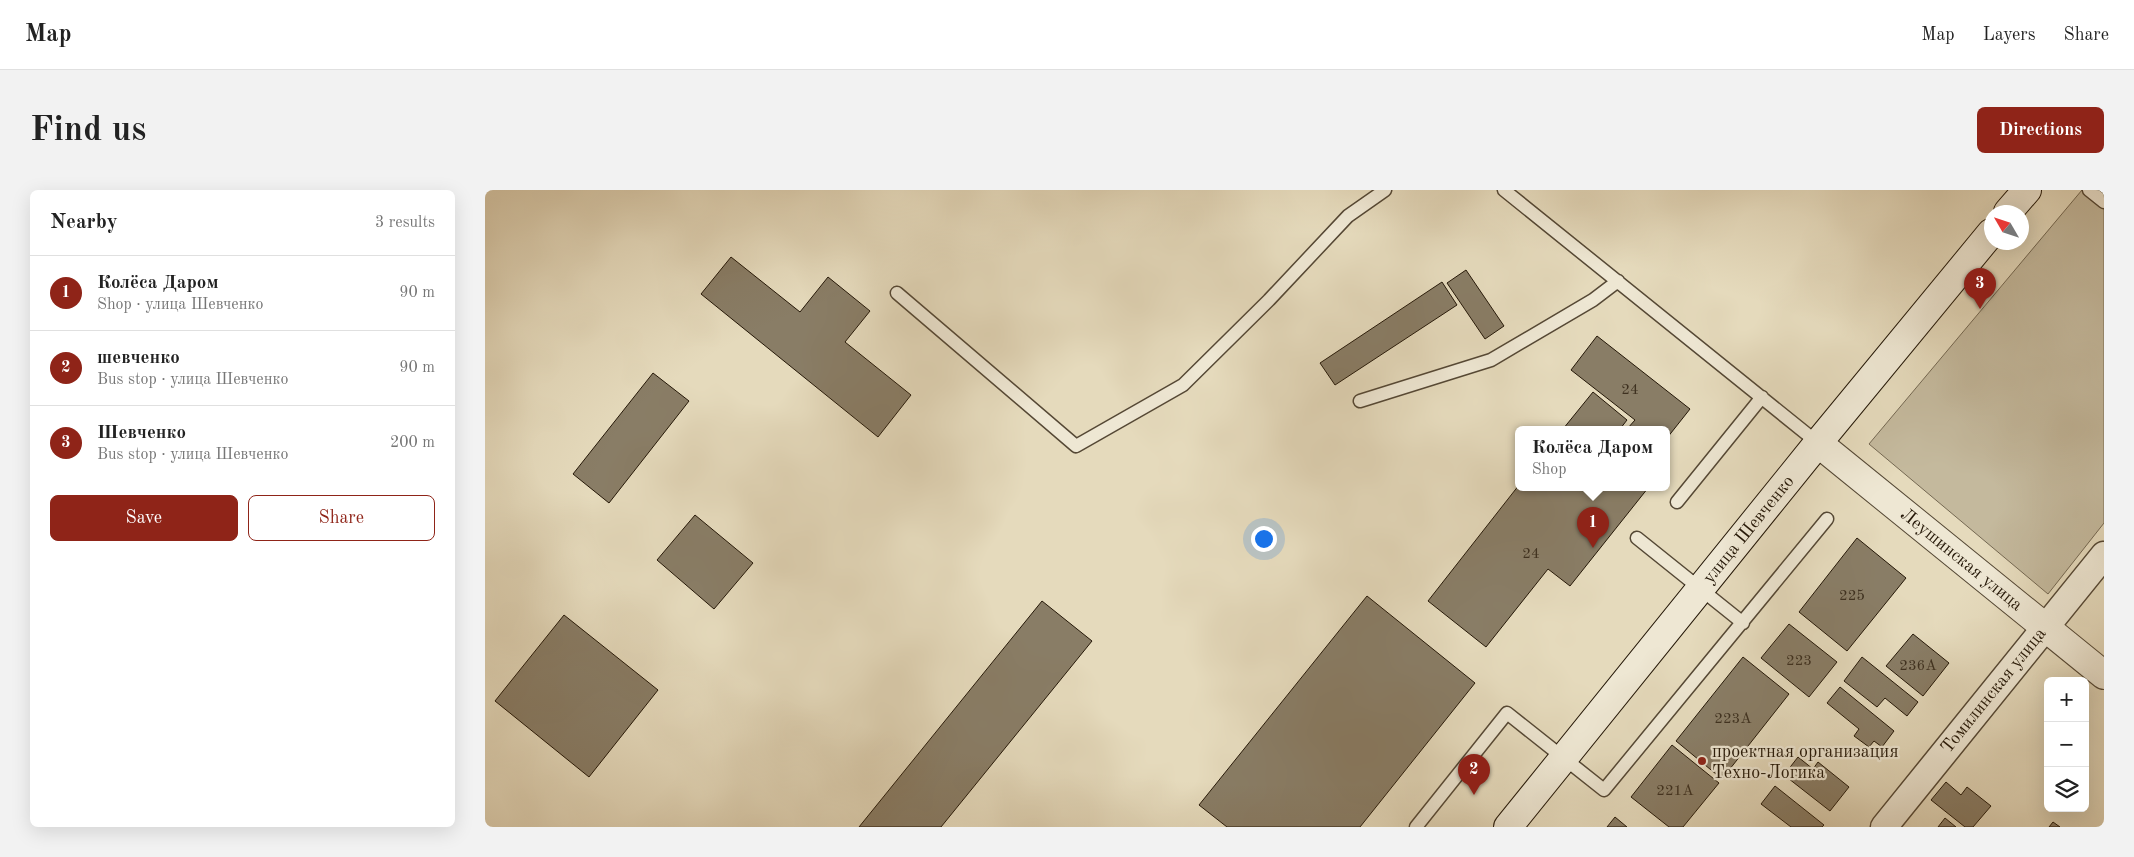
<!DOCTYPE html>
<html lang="en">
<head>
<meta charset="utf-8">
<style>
	body { margin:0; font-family:"Old Standard TT",serif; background:#f2f2f2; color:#222 }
	.controls { position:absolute; right:15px; bottom:15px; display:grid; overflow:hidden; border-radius:8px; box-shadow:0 5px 20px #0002 }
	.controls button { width:45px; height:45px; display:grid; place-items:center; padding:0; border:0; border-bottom:1px solid #e0e0e0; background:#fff; color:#222; font:25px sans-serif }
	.compass { position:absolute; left:1499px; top:15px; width:45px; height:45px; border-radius:50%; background:#fff; box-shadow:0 5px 20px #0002; rotate:309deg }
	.you { position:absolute; left:778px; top:348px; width:18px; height:18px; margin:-12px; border:4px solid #fff; border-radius:50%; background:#1a73e8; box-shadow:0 0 0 8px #1a73e833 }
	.badge { display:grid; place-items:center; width:32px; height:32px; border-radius:50%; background:#8f2418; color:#fff; font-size:16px; font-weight:700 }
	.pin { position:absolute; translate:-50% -41px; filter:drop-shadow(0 1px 2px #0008) }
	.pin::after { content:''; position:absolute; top:26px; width:18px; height:15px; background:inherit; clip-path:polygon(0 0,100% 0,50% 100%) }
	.popup { position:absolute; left:1030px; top:236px; width:155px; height:65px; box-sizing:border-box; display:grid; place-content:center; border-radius:8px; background:#fff; filter:drop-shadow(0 1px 4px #0005); font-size:16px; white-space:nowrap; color:#767676 }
	.popup b { font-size:19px; color:#222 }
	.popup::after { content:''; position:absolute; left:50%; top:100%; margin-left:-10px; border:10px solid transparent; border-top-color:#fff }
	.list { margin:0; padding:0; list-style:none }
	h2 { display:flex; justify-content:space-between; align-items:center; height:65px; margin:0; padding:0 20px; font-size:21px }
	h2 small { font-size:16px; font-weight:400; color:#767676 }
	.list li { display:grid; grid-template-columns:32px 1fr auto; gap:15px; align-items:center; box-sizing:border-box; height:75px; padding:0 20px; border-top:1px solid #e0e0e0 }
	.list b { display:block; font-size:19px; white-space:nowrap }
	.list p { margin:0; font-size:16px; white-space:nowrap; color:#767676 }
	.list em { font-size:16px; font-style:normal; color:#767676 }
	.actions { display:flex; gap:10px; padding:15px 20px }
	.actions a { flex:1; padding:11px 0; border:1px solid #8f2418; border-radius:8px; text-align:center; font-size:18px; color:#8f2418 }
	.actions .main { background:#8f2418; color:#fff }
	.icon { flex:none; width:28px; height:28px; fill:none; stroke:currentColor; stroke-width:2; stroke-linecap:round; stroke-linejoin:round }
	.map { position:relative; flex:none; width:1619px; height:637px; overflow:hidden; border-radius:8px }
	header { display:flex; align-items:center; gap:30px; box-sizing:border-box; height:70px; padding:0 25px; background:#fff; border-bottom:1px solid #e0e0e0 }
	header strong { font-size:24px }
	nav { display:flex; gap:28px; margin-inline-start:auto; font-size:18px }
	.intro { display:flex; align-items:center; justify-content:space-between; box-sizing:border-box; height:120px; padding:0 30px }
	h1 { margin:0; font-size:35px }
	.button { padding:12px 22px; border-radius:8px; background:#8f2418; color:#fff; font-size:18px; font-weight:700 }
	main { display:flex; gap:30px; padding:0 30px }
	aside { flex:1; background:#fff; border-radius:8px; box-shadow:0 5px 20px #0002 }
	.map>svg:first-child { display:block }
	.green { fill:#c4b99d; stroke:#746852 }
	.building { fill:#897d66; stroke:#251808 }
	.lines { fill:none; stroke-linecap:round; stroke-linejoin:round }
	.service-casing { stroke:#554835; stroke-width:15 }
	.minor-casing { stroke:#554835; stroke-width:29 }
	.tertiary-casing { stroke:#554835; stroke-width:30 }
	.secondary-casing { stroke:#251808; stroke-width:30 }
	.service { stroke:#eee7d3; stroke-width:12 }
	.minor { stroke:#eee7d3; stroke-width:26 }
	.tertiary { stroke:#eee7d3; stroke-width:28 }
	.secondary { stroke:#eee7d3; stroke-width:28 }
	.poi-dot { fill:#8f2418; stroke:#eee7d3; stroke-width:2 }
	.labels { text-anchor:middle; stroke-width:4.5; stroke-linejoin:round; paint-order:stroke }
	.number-label { font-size:15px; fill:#3e3120 }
	.street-label { font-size:18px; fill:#251808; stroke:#eee7d3 }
	.poi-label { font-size:18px; fill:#251808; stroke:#eee7d3; text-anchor:start }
</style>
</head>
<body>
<header>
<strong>Map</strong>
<nav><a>Map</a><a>Layers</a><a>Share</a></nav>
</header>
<div class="intro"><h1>Find us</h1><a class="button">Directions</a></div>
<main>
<aside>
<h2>Nearby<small>3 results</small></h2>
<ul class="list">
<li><span class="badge">1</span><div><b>Колёса Даром</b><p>Shop · улица Шевченко</p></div><em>90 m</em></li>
<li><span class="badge">2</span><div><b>шевченко</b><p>Bus stop · улица Шевченко</p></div><em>90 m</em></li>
<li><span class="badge">3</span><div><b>Шевченко</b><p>Bus stop · улица Шевченко</p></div><em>200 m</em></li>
</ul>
<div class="actions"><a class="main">Save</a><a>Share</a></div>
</aside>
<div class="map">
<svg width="1619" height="637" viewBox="0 0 1619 637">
	<rect width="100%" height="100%" fill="#e5dabc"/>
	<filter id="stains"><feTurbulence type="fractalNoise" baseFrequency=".004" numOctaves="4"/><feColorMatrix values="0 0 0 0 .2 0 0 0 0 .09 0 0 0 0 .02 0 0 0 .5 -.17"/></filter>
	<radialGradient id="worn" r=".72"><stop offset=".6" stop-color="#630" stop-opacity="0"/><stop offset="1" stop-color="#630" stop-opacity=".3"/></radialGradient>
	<path class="green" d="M1597,0h22v333l-56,71 -179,-150z"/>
	<path class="building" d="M246,67l69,55 28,-35 42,34 -25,31 66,53 -33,42 -177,-143z
		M981,80l38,56 -19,13 -38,-56z
		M957,92l15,23 -122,80 -15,-22z
		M1112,146l93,73 -23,29v-9h-40l8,-9 -64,-50z
		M168,183l36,28 -80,102 -36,-29z
		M1108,202l34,28 -7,9h-57z
		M1034,295v2h127l2,1 -78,98 -22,-17 -62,78 -58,-46z
		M210,325l58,48 -39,46 -57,-49z
		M1372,348l49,40 -59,73 -48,-39z
		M882,406l108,87 -115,144h-133l-28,-22z
		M557,411l50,40 -151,186h-82z
		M79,425l94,75 -69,87 -94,-76z
		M1304,434l48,38 -28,35 -48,-39z
		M1428,444l36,29 -26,33 -37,-30z
		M1258,467l46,37 -67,85 -46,-38z
		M1377,467l56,45 -11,14 -22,-18 -8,9 -33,-26z
		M1355,497l54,44 -12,16 -8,-6 -5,6 -15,-11 5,-7 -32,-26z
		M1187,555l47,38 -36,44h-14l-38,-30z
		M1313,567l15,12 5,-7 31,25 -19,24 -46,-36z
		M1461,592l15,13 6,-8 24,19 -18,21h-8l-34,-27z
		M1290,596l49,39 -2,2h-31l-30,-23z
		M1130,627l12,10h-20z
		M1460,628l11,9h-18z
		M1568,632l7,5h-11z"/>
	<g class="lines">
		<g class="service-casing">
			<path id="service" d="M1019,0l314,253
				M1604,0l15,12
				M412,103l179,153 107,-61 86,-85 79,-84 37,-26
				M875,211l131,-41 102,-60 25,-19
				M1192,312l85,-105
				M1152,348l106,85
				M931,637l91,-114 97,77 223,-271"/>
		</g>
		<g class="minor-casing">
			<path id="minor" d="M1399,637l220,-272"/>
		</g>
		<g class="tertiary-casing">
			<path id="tertiary" d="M1333,253l286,232"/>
		</g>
		<g class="secondary-casing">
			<path id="secondary" d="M1523,22l19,-22
				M1023,637l310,-384 173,-210"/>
		</g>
		<use href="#service" class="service"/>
		<use href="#minor" class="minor"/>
		<use href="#tertiary" class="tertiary"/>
		<use href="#secondary" class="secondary"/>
	</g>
	<circle class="poi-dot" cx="1217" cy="571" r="5"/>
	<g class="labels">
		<g class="number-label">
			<text x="1145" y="204">24</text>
			<text x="1046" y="368">24</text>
			<text x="1367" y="410">225</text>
			<text x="1314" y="475">223</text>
			<text x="1433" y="480">236А</text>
			<text x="1248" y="533">223А</text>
			<text x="1190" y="605">221А</text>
		</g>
		<g class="street-label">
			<text transform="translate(1263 339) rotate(-51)" y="6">улица Шевченко</text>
			<text transform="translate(1477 369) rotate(39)" y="6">Леушинская улица</text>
			<text transform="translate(1508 500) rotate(-51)" y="6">Томилинская улица</text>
		</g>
		<g class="poi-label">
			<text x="1227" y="567">проектная организация<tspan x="1227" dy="21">Техно-Логика</tspan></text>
		</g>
	</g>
	<rect width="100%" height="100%" filter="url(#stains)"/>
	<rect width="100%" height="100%" fill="url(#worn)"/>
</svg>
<div class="controls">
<button>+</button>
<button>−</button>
<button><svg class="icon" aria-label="layers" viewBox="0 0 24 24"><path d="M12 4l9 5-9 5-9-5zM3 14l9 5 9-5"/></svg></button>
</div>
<svg class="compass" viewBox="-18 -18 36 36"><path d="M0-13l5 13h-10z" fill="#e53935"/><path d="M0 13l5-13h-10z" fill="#767676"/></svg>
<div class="you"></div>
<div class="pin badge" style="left:1108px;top:358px">1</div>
<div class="popup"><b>Колёса Даром</b>Shop</div>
<div class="pin badge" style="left:989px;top:605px">2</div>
<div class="pin badge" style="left:1495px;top:119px">3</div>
</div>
</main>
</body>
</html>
